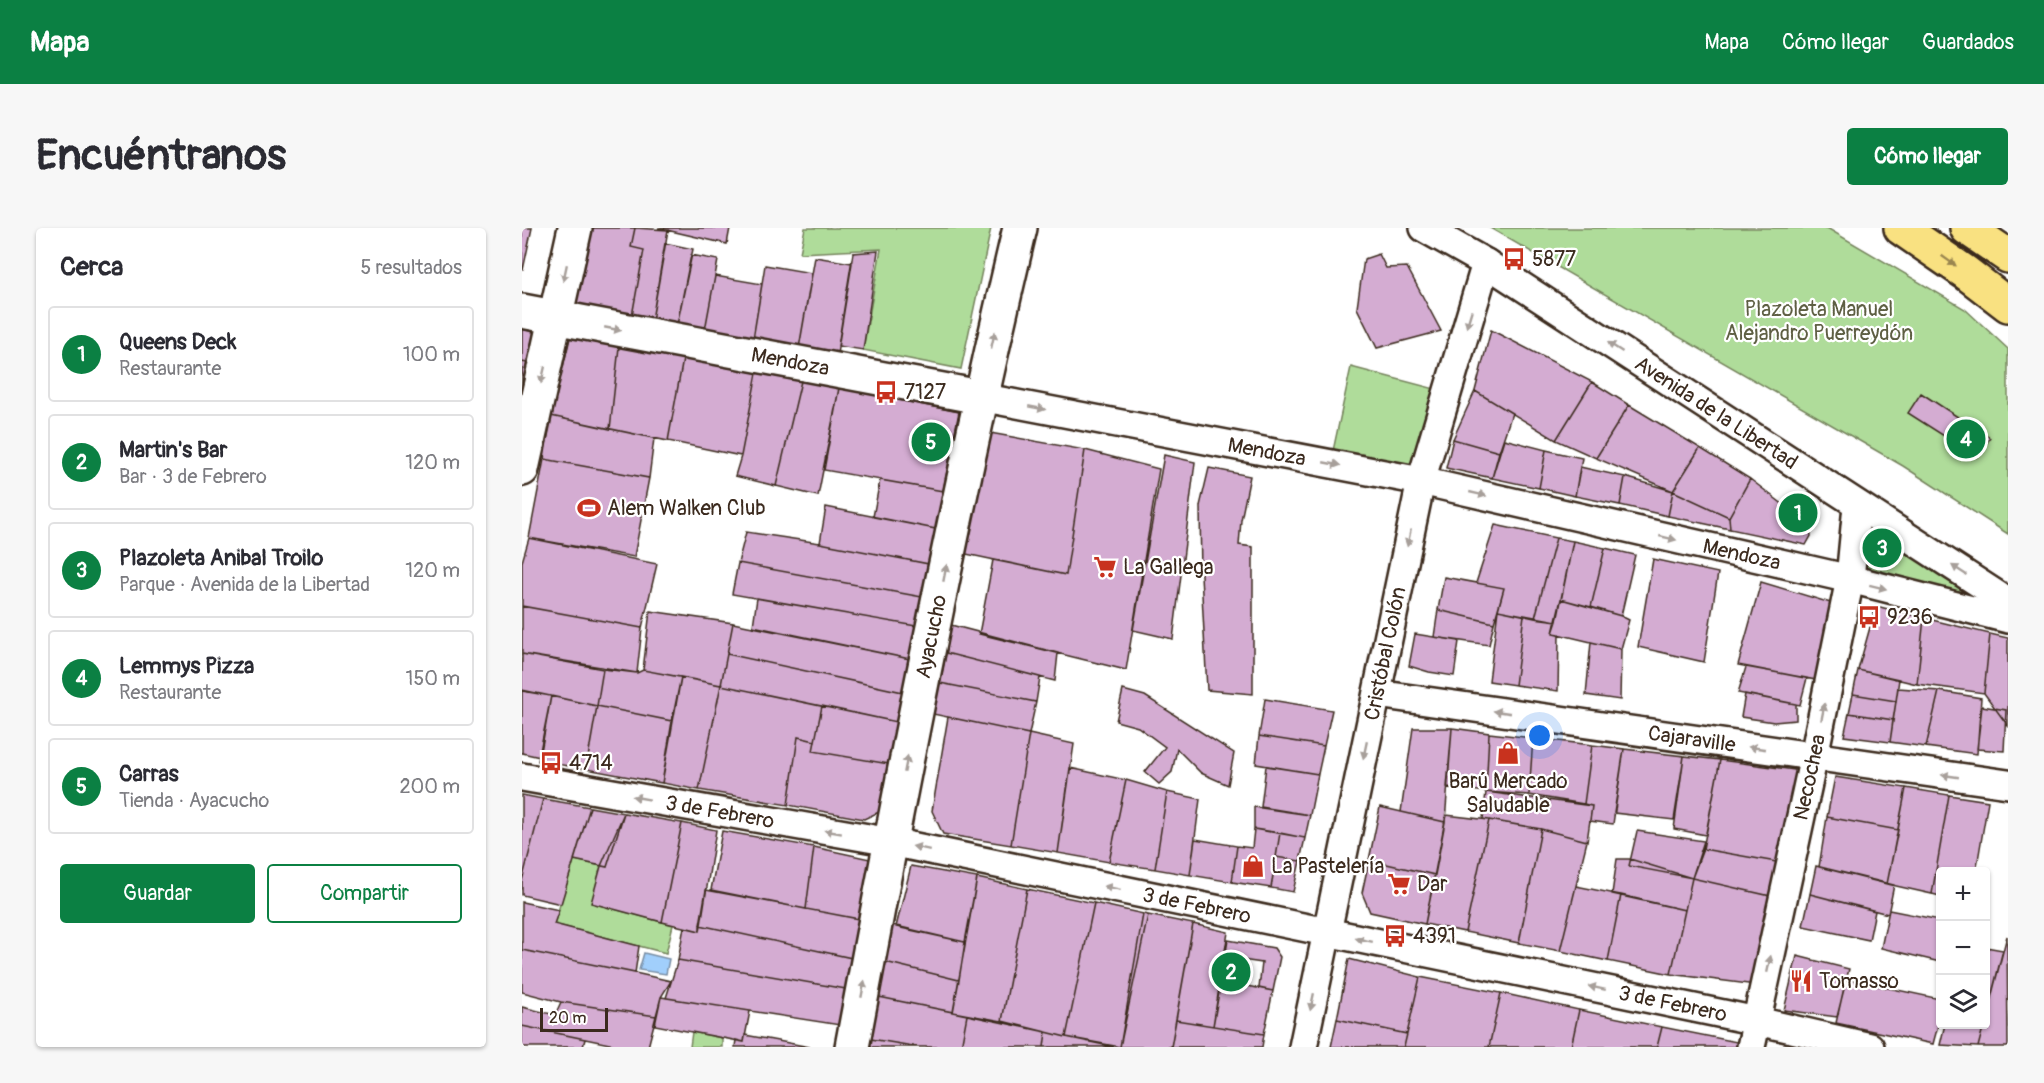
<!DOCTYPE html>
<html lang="es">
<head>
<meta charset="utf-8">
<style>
	body { margin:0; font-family:Pangolin,sans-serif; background:#f7f7f7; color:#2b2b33 }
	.controls { position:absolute; right:18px; bottom:18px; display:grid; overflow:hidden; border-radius:6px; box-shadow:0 2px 4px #0004 }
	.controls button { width:54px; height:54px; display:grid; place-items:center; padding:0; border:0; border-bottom:2px solid #e1e1e2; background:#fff; color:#2b2b33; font:30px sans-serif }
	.scale { position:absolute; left:18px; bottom:15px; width:68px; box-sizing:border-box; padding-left:6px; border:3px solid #3b2a1e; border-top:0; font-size:16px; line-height:21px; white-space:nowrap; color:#3b2a1e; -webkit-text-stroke:4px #fff; paint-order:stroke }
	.you { position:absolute; left:1018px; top:508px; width:21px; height:21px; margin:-15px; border:4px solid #fff; border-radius:50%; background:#1a73e8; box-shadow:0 0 0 9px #1a73e833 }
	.badge { display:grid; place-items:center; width:39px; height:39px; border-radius:50%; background:#0b8043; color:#fff; font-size:20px; font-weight:700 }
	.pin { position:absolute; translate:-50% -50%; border:3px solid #fff; box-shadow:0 2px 6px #0006 }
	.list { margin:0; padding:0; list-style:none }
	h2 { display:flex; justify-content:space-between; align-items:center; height:78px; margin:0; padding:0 24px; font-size:26px }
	h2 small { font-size:20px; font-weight:400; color:#7c7c81 }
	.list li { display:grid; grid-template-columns:39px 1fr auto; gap:18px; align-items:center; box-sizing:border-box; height:96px; margin:0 12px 12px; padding:0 12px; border:2px solid #e1e1e2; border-radius:6px }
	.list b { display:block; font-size:22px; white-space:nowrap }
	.list p { margin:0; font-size:20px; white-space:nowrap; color:#7c7c81 }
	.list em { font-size:20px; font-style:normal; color:#7c7c81 }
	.actions { display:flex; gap:12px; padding:18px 24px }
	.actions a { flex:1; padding:14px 0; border:2px solid #0b8043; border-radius:6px; text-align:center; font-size:21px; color:#0b8043 }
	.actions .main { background:#0b8043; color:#fff }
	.icon { flex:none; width:33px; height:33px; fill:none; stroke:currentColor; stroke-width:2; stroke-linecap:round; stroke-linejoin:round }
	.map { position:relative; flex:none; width:1486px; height:819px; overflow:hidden; border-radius:6px }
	header { display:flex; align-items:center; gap:36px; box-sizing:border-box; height:84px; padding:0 30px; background:#0b8043; color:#fff }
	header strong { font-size:28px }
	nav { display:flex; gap:33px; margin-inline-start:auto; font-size:21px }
	.intro { display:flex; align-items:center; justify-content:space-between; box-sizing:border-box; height:144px; padding:0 36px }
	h1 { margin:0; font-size:42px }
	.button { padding:15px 27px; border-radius:6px; background:#0b8043; color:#fff; font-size:21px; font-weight:700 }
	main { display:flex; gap:36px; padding:0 36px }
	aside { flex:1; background:#fff; border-radius:6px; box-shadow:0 2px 4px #0004 }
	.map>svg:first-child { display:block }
	.green { fill:#afdc9a; stroke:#75835c; stroke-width:1.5 }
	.water { fill:#a1cffc; stroke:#788da3; stroke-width:1.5 }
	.building { fill:#d4acd2; stroke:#3b2a1e; stroke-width:1.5 }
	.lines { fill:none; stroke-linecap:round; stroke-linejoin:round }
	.street-casing { stroke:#3b2a1e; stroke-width:32 }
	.secondary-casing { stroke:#3b2a1e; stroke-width:38 }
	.primary-casing { stroke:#3b2a1e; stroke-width:38 }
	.street { stroke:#fff; stroke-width:27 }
	.secondary { stroke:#fff; stroke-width:33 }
	.primary { stroke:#f9e181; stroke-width:33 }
	.oneway { fill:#9a8650 }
	.oneway2 { fill:#a79f9a }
	.labels { text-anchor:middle; stroke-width:4.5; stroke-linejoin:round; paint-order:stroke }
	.poi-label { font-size:21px; fill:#3b2a1e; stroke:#fff; text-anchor:start }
	.park-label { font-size:21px; fill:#5e5f43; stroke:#fff }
	.street-label { font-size:21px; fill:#3b2a1e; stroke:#fff }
</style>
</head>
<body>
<header>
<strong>Mapa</strong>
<nav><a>Mapa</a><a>Cómo llegar</a><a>Guardados</a></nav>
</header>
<div class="intro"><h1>Encuéntranos</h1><a class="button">Cómo llegar</a></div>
<main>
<aside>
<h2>Cerca<small>5 resultados</small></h2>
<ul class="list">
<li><span class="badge">1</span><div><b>Queens Deck</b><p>Restaurante</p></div><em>100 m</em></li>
<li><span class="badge">2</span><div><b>Martin's Bar</b><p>Bar · 3 de Febrero</p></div><em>120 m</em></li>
<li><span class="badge">3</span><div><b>Plazoleta Anibal Troilo</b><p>Parque · Avenida de la Libertad</p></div><em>120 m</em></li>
<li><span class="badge">4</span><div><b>Lemmys Pizza</b><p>Restaurante</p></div><em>150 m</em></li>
<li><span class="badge">5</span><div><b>Carras</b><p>Tienda · Ayacucho</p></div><em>200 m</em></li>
</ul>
<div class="actions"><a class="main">Guardar</a><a>Compartir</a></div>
</aside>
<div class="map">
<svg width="1486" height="819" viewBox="0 0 1486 819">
	<rect width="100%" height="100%" fill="#fff"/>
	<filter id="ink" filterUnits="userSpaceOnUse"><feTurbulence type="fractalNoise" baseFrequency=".0167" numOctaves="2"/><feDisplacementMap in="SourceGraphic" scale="12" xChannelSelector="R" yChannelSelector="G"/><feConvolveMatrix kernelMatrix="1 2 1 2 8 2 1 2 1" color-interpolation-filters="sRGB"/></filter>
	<g filter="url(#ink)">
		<path class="green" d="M283,0h186l-30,141 -98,-19 18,-101 -81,4z
			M968,0h337l138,81 43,40v185l-105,-68z
			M829,139l84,22 -23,79 -79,-17z
			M1343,300h4l93,57 3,7 -5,2 -101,-26z
			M52,632l27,6 -9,37 81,22 -7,28 -112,-29z
			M170,804l30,6v9h-32z"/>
		<path class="water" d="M122,725l25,6 -3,15 -27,-4z"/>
		<path class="building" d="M0,0h10l-9,42h-1z
			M69,0h44l-4,19 13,3 -12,66 -56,-11z
			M113,0l33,2 -16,90 -20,-4 12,-66 -13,-3z
			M136,0h72l-3,16z
			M143,15l28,6 -16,76 -25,-5z
			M356,23l-15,99 -25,-4 15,-93z
			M857,26l7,14 21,-1 34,64 -64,17 -20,-40 7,-49z
			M169,27l27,5 -13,70 -28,-5z
			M293,29l37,6 -15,91 -38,-6z
			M243,37l47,8 -13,75 -46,-9z
			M193,48l47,8 -9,55 -48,-9z
			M0,101l12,3 -7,31 -5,-1z
			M969,102l101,52 -36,58 -81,-49z
			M49,106l48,13 -9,82 -59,-13z
			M97,119l64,12 -15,82 -58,-12z
			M161,131l74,14 -16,83 -73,-15z
			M0,134l5,1 -5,23z
			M235,145l44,8 -25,105 -41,-10 6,-20z
			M279,153l38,7 -21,108 -42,-10z
			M1070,154l37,23 -33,53 -40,-18z
			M317,160l120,24 -16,79 -119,-21z
			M953,163l37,22 -13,39 -46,-13z
			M1399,165l69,45 -13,19 -69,-44z
			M1107,177l71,43 -27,43 -77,-33z
			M29,188l103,22 -5,40 -105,-19z
			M468,205l95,17 -19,125 -100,-21z
			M931,211l46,13 -7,26 -46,-10z
			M982,211l42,11 -7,38 -47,-10z
			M1178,220l50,31 -21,38 -56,-26z
			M563,222l74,19 -33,201 -147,-36 14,-74 73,15z
			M1024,222l36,8 -7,38 -36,-8z
			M642,227l31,7 -22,177 -40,-9z
			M22,231l105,19 -15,79 -105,-19z
			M1058,239l45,10 -5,28 -45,-9z
			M687,240l41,8 -9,44 -2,25 14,2v147l-46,-4 -6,-115 -1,-69z
			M1103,249l48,14 -5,25 -48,-11z
			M1228,251l60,46 1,11 -5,9 -76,-16 -1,-12z
			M358,252l63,11 -7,38 -63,-12z
			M1151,263l56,26 1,12 -62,-13z
			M304,279l110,22 -7,35 -109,-21z
			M973,297l61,13 -21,80 -37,-8 6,-22 -28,-5z
			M224,304l74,11 109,21 -7,33 -184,-34z
			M7,310l128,26 -15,64 -120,-22v-44z
			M1034,310l17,3 -16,80 -22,-3z
			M1051,313l32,7 -14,59 -30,-8z
			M1083,320l30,7 -14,61 -30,-9z
			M1131,331l65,14 -14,89 -66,-15z
			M216,335l184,34 -6,29 -184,-32z
			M922,349l60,11 -10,35 -56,-13z
			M1239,354l73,22 -13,77 -83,-16z
			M235,370l159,28 -6,33 -157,-33z
			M1039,371l60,17 8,4 -8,29 -68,-16z
			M0,378l120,22 -5,45 -115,-19z
			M1354,378l48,12 -7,66 -59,-14z
			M916,382l56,13 -5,22 -55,-8z
			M976,382l26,5 -9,70 -26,-4z
			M128,383l83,12 -12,62 -78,-15z
			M1002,387l33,6 -4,12 6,1 -1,57 -43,-6z
			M1402,390l66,16 -6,59 -67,-9z
			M211,395l177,36 -7,33 -176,-38z
			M429,397l107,28 -3,28 -109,-28z
			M893,406l44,7 -5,35 -25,-4 -20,-6z
			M1468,406l18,4v88l-24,-33z
			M1069,414l30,7 -1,51 -34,-5z
			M424,425l94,24 -4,25 -96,-19z
			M0,426l81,15 -6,37 -75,-16z
			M205,426l176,38 -6,30 -176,-37z
			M1224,439l61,11 -7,27 -62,-12z
			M81,441l34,4 6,-3 38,7 -9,44 -75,-15z
			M1336,442l41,9 -3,22 -43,-7z
			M159,449l40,8 -22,105 -37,-7z
			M418,455l96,19 -7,32 -96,-20z
			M199,457l101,21 -7,35 -17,-4 -10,68 -89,-15z
			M1376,460l41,3 -13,56 -36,-5z
			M601,462l22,6 89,57 -6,32 -27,-12 -24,-24 -5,23 -13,12 -14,-12 20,-25 -27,-20 -22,-6z
			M0,463l29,5 -11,61 -18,-4z
			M1417,463l42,7 -4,56 -51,-7z
			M1223,466l51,10v16l-22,2 -33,-5z
			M1331,466l43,7 -3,19 -44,-7z
			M29,468l46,10 -11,63 -48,-8z
			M743,471l67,11 -8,36 -65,-10z
			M75,478l75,15 -10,62 -76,-14z
			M300,478l75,16 -8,42 -76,-13z
			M1460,478l24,4 -2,41 -27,-2z
			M1327,485l44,7 -3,22 -46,-6z
			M426,489l81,17 -18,111 -68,-11 -11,-23z
			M891,500h39l-7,94 -44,-10z
			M930,500l37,5 -3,59 -39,-5z
			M967,505l44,5 -4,57 -43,-3z
			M507,506l45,10 -16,109 -47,-8z
			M737,508l65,10 -6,28 -62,-10z
			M276,509l17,4 -2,10 76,13 -10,48 -15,7 -76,-14z
			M1011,510l59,7 -8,59 -55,-9z
			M1070,517l32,4 -11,75 -23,-3 2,-15 -8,-2z
			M1102,521l60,7 -10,64 -60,-7z
			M1162,528l36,4 -14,75 -32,-6z
			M1198,532l82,11 -20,92 -79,-14z
			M744,538l52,8 -8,41 -49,-8z
			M548,540l56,12 -17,82 -51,-9z
			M1313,549l71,11 -8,42 -71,-13z
			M604,552l41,12 -12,77 -46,-7z
			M1384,560l43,7 -17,99 -45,-10z
			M645,564l33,7 -10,76 -35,-6z
			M964,564l106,14 -5,35 -46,-12 -58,-10z
			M0,567l21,4 -21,82z
			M1427,567l39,6 -12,71h-36v24l-8,-2z
			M21,571l47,8 -29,97 -39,-9v-14z
			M68,579l34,6 -17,54 -33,-7z
			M732,579l56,8 -5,23 -51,-9z
			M858,579l65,15 -10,53 -66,-15z
			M102,585l58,10 -20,99 -71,-19 10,-37z
			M924,587l43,5 -24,112 -40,-8z
			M1305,589l71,13 -11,54 -68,-17z
			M967,592l52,9 -22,114 -54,-11z
			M160,595l34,7 -16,101 -38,-9z
			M732,601l26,4 -9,55 -39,-6 5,-36 15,2z
			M1019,601l46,12 -27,110 -41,-8z
			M200,603l92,16 -8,62 -95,-19z
			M1115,603l67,10 -12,37 -63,-12z
			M758,605l25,5 -5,23 -24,-4z
			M673,611l42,7 -5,36 -42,-7z
			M292,619l56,12 -11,60 -53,-10z
			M1181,621l79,14 -7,34 -83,-19z
			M754,629l24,4 -7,31 -22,-4z
			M1095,631h13l62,19 -7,32 -73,-16z
			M847,632l66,15 -10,49 -55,-12 -8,-19z
			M389,638l66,12 -12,64 -69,-15z
			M1294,638l78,19 -6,29 -78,-20z
			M455,650l50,11 -25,132 -49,-9z
			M1170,650l83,19 -19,88 -85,-11z
			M1054,658l45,9 -13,66 -48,-10z
			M505,661l67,14 -28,134 -64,-16z
			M184,662l153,29 -7,39 -152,-33z
			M1288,666l65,17 -6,29 -66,-14z
			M1099,667l64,15 -14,64 -63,-13z
			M0,674l37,8 -5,14 85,22 -4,27 -113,-23z
			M572,675l54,12 -28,132 -54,-10z
			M1367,682l51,10v42l-59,-14z
			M621,686l50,10 -22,123h-51z
			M671,696l35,8 -15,94 -37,-6z
			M178,697l152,33 -6,31 -168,-29 6,-33 16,4z
			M370,697l73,17 -6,38 -74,-18z
			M1485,708l1,111h-30l6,-23h2v-7z
			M706,712l46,8 6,9 -7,34 -14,-3 3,-25 -20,-3 -4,24 -17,-3z
			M1464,719l17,3 -17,67z
			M0,722l113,23 36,8 -10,16 -5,19 -95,-14 -39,-10z
			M1275,728l52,13 -12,48 -53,-7z
			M827,731l71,18 -13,57 -70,-15z
			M156,732l168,29 -6,36 -174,-27z
			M363,734l74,18 -6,32 -74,-15z
			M898,749l81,16 -12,54h-85z
			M1324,751l94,20v19l-7,26 -97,-21z
			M699,753l52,10 -9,43 -51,-8z
			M979,765l78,17 -8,37h-82z
			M139,769l89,14 -6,31 -89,-17z
			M357,769l88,18 -6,32h-42l-48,-8z
			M39,774l95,14 -8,31h-24l-102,-21v-19l33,8z
			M1057,782l83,17 -5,20h-86z
			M445,787l79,17 -2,15h-83z
			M815,791l70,15 -3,13h-73z
			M654,792l88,14 -2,13h-91z
			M1423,796h39l-6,23 -38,-2z
			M0,798l63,13 -2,8h-61z
			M1140,799l80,16v4h-85z
			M524,804l20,5 48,10h-70z
			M223,807l65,12h-75l1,-7 8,2z
			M349,811l48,8h-50z"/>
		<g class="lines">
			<g class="street-casing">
				<g id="street">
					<path id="s1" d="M902,0l62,35 522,339"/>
					<path id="s2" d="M458,169l441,84 429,98 158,40"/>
					<path id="s3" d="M855,466l631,90"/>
					<path id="s4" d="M0,549l369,65 866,179 113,26"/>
					<path id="s5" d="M781,819l118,-566 65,-218"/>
					<path id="s6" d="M1229,819l63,-291 36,-177 7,-73"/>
				</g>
			</g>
			<g class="secondary-casing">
				<g id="secondary">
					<path id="s7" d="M0,83l458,86"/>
					<path d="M0,241l53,-241"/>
					<path id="s8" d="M330,819c51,-274 104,-548 168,-819"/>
				</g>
			</g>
			<g class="primary-casing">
				<path id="primary" d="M1379,0l64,44 43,33
					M1445,0l41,28"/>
			</g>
			<use href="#street" class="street"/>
			<use href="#secondary" class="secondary"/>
			<use href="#primary" class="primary"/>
		</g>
		<defs><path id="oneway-solid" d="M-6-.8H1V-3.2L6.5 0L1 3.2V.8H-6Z" transform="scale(1.5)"/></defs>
		<use class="oneway" href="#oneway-solid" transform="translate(1427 33) rotate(35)"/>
		<g class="oneway2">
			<use href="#oneway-solid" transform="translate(43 45) rotate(102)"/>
			<use href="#oneway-solid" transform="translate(947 91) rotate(107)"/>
			<use href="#oneway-solid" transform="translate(91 101) rotate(11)"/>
			<use href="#oneway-solid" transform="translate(471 112) rotate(-77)"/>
			<use href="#oneway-solid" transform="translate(1093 119) rotate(-147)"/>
			<use href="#oneway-solid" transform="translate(21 147) rotate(103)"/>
			<use href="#oneway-solid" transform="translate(515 180) rotate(11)"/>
			<use href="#oneway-solid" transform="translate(810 236) rotate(11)"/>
			<use href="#oneway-solid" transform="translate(956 266) rotate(13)"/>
			<use href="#oneway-solid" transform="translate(887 310) rotate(102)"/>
			<use href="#oneway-solid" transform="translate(1146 310) rotate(13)"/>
			<use href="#oneway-solid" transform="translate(1437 342) rotate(-147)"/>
			<use href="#oneway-solid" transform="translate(423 345) rotate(-79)"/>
			<use href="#oneway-solid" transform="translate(1356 359) rotate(14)"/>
			<use href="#oneway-solid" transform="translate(980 484) rotate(-172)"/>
			<use href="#oneway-solid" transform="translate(1301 484) rotate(-79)"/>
			<use href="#oneway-solid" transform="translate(1235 520) rotate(-172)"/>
			<use href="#oneway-solid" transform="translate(843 522) rotate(102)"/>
			<use href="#oneway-solid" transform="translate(384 536) rotate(-79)"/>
			<use href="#oneway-solid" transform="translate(1428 548) rotate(-172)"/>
			<use href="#oneway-solid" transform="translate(119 570) rotate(-170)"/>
			<use href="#oneway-solid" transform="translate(311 604) rotate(-170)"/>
			<use href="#oneway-solid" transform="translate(399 620) rotate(-168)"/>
			<use href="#oneway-solid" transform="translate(590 660) rotate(-168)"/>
			<use href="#oneway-solid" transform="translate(842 712) rotate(-168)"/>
			<use href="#oneway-solid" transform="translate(1247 736) rotate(-78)"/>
			<use href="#oneway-solid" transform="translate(1075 760) rotate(-168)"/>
			<use href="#oneway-solid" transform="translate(341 761) rotate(-79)"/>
			<use href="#oneway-solid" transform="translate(790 774) rotate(102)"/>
		</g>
	</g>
	<defs>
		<g id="bus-bare" transform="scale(1.8)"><path d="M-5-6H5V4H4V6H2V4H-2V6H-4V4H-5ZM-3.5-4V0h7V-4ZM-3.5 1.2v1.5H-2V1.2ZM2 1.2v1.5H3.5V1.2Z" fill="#c8321e" stroke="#fff" stroke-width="2.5" paint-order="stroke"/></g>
		<g id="stadium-bare" transform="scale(1.8)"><path d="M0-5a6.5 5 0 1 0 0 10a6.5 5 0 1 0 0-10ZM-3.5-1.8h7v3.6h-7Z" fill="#c8321e" stroke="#fff" stroke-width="2.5" paint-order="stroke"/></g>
		<g id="supermarket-bare" transform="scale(1.8)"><path d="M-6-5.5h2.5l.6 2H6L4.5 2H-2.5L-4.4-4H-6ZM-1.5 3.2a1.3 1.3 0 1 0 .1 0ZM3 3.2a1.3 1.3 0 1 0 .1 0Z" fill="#c8321e" stroke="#fff" stroke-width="2.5" paint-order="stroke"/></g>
		<g id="shop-bare" transform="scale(1.8)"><path d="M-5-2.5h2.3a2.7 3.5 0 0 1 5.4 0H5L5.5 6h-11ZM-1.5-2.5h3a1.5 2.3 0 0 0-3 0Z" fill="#c8321e" stroke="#fff" stroke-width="2.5" paint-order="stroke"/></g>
		<g id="restaurant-bare" transform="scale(1.8)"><path d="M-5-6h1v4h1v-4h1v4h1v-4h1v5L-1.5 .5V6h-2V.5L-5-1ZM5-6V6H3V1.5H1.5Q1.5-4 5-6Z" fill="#c8321e" stroke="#fff" stroke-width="2.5" paint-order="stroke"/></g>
	</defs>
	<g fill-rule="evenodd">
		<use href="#bus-bare" x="992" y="31"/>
		<use href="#bus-bare" x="364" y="164"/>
		<use href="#stadium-bare" x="67" y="280"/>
		<use href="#supermarket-bare" x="583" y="339"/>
		<use href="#bus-bare" x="1347" y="389"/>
		<use href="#shop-bare" x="986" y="525"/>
		<use href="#bus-bare" x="29" y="535"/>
		<use href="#shop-bare" x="731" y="638"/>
		<use href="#supermarket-bare" x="877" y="656"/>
		<use href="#bus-bare" x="873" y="708"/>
		<use href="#restaurant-bare" x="1279" y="753"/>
	</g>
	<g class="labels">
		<g class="poi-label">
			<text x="1010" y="38">5877</text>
			<text x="382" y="171">7127</text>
			<text x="85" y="287">Alem Walken Club</text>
			<text x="601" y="346">La Gallega</text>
			<text x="1365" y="396">9236</text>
			<text x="47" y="542">4714</text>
			<text x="986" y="560" text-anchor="middle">Barú Mercado<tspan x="986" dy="24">Saludable</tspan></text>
			<text x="749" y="645">La Pastelería</text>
			<text x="895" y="663">Dar</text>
			<text x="891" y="715">4391</text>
			<text x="1297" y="760">Tomasso</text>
		</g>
		<g class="park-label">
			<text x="1297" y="88">Plazoleta Manuel<tspan x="1297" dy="24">Alejandro Puerreydón</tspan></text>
		</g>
		<g class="street-label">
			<text dy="7" stroke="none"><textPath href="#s7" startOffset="273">Mendoza</textPath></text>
			<text dy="7" stroke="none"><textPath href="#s1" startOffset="346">Avenida de la Libertad</textPath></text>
			<text dy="7" stroke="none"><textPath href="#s2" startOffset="292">Mendoza</textPath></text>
			<text dy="7" stroke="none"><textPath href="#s2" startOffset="778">Mendoza</textPath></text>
			<text dy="7" stroke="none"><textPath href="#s8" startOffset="418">Ayacucho</textPath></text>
			<text dy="7" stroke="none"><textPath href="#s5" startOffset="402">Cristóbal Colón</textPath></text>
			<text dy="7" stroke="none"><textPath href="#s3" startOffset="318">Cajaraville</textPath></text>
			<text dy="7" stroke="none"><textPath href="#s6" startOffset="276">Necochea</textPath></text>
			<text dy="7" stroke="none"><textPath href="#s4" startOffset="201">3 de Febrero</textPath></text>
			<text dy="7" stroke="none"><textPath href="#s4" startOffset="687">3 de Febrero</textPath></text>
			<text dy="7" stroke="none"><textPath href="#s4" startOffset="1173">3 de Febrero</textPath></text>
		</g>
	</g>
</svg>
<div class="controls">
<button>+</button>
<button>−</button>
<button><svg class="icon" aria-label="layers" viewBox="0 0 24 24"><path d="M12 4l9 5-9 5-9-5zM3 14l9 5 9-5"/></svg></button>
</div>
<div class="scale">20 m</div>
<div class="you"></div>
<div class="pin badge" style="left:1276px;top:285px">1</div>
<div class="pin badge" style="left:709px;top:744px">2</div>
<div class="pin badge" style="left:1360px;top:320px">3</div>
<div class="pin badge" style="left:1444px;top:211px">4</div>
<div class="pin badge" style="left:409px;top:214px">5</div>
</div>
</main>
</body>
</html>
